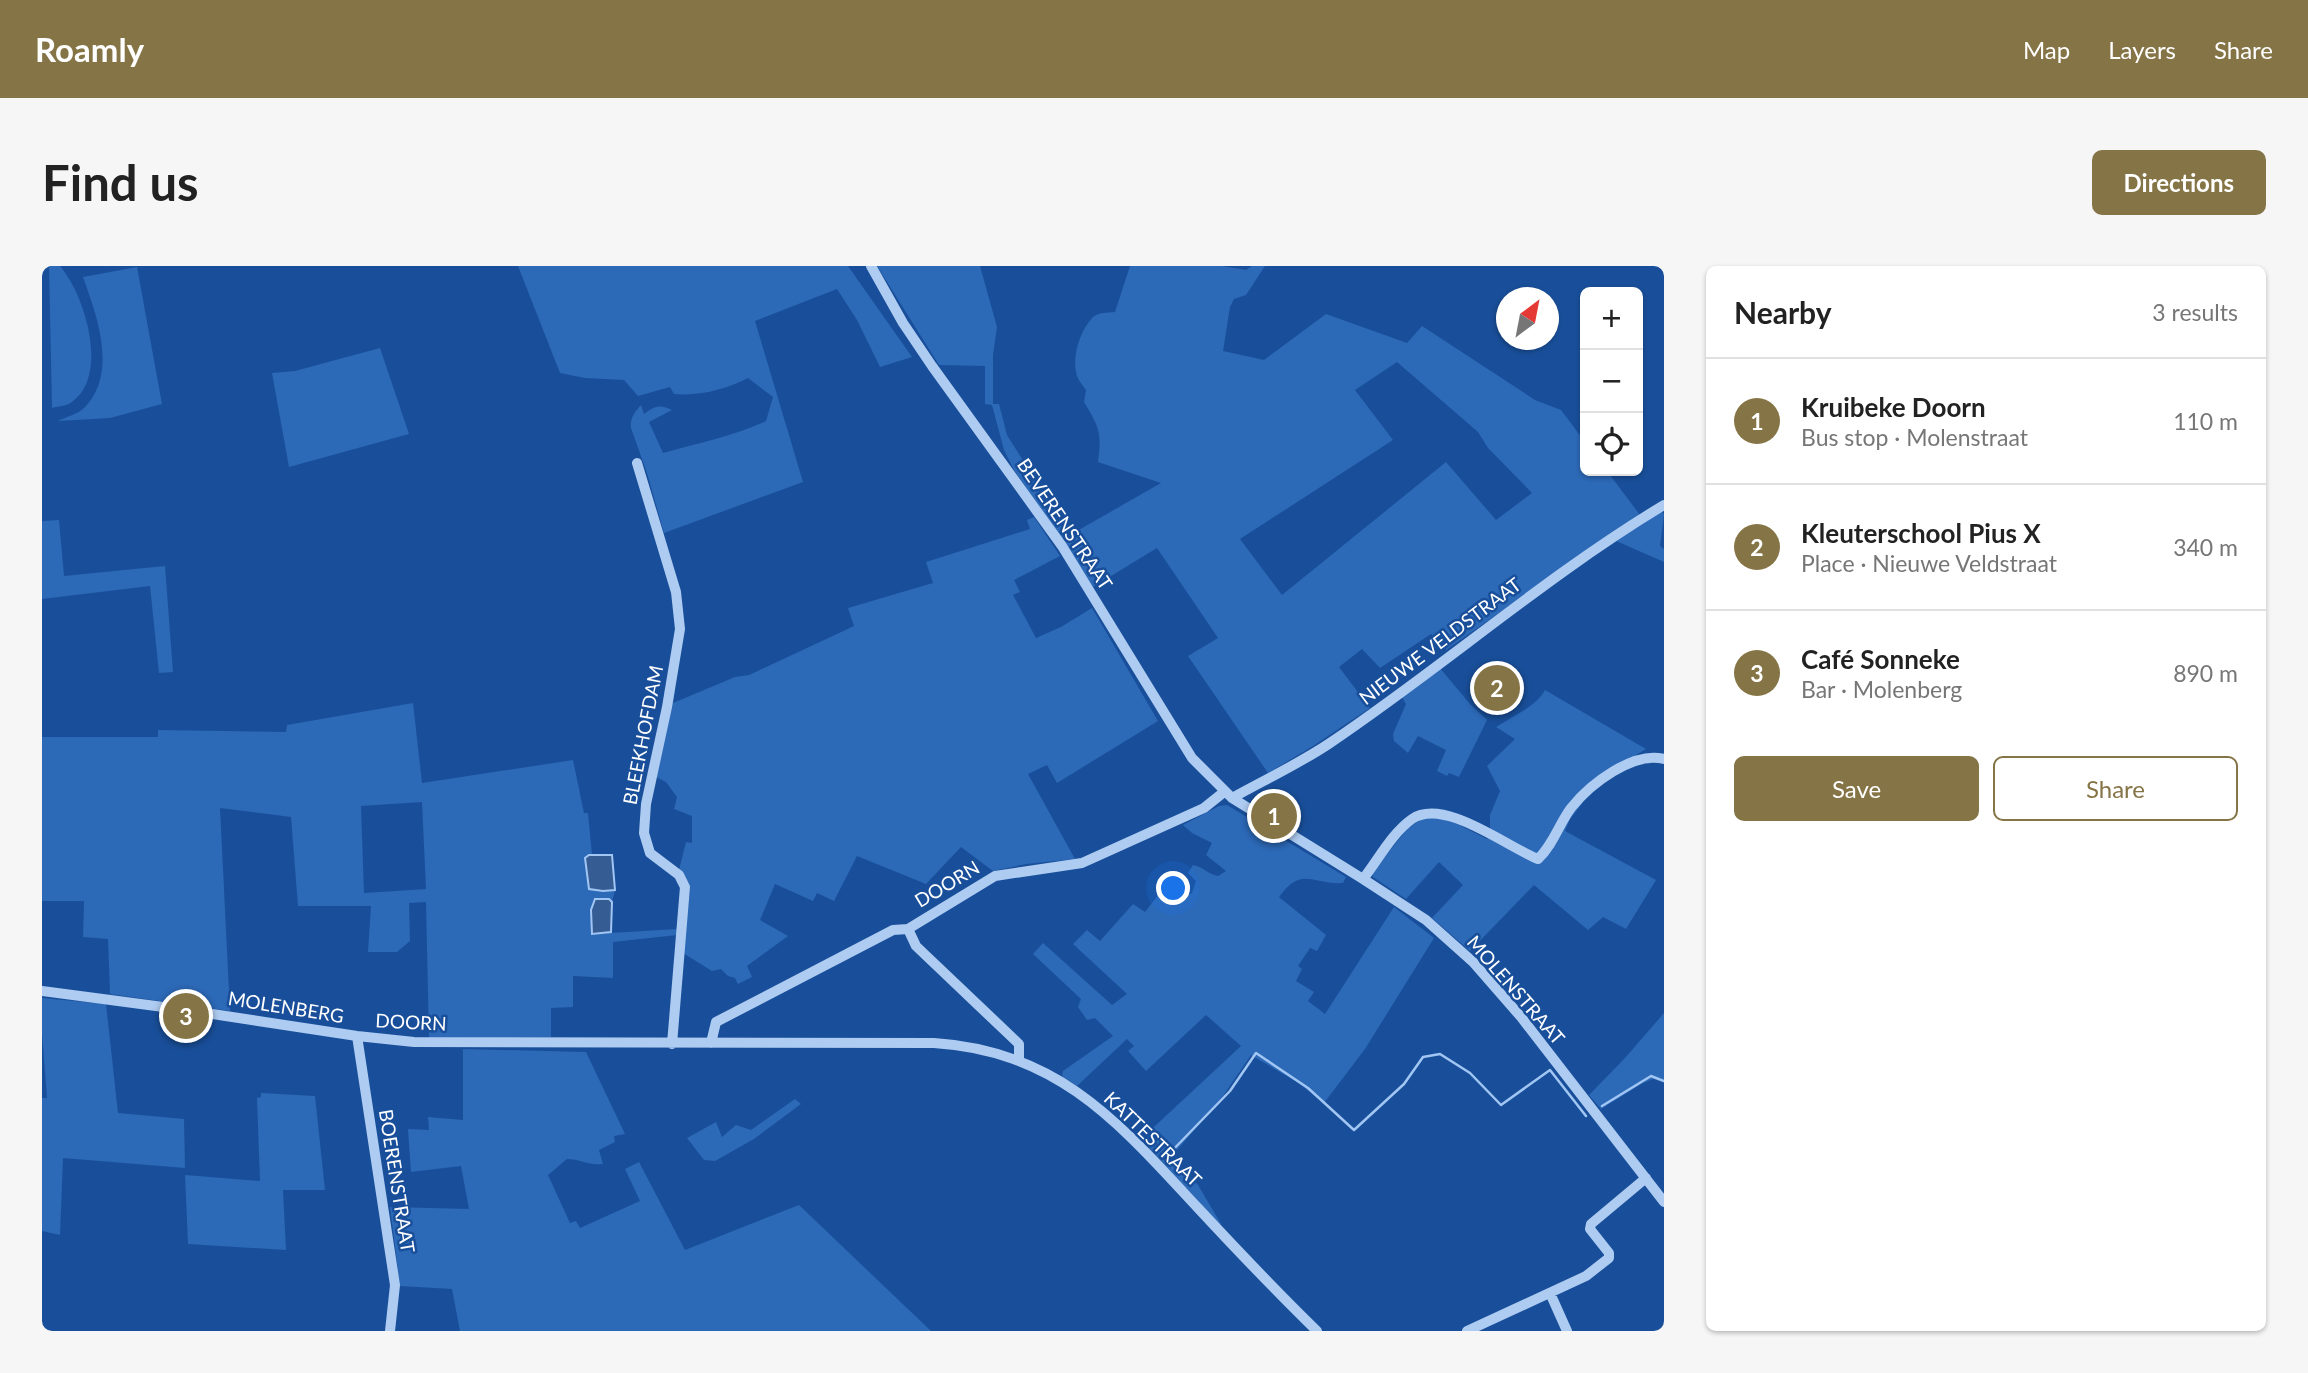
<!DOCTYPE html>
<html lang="en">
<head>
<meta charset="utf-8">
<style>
	body { margin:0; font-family:Lato,sans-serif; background:#f6f6f6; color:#222 }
	.controls { position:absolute; right:21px; top:21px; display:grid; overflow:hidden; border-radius:10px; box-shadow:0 2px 5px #0004 }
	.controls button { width:63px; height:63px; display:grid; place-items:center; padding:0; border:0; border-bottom:2px solid #e0e0e0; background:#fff; color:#222; font:35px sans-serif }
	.compass { position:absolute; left:1454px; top:21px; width:63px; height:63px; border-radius:50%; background:#fff; box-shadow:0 2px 5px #0004; rotate:32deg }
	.you { position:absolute; left:1132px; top:623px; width:24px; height:24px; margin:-18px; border:5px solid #fff; border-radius:50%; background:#1a73e8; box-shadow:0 0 0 10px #1a73e833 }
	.badge { display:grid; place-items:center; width:46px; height:46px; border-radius:50%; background:#857445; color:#fff; font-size:23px; font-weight:700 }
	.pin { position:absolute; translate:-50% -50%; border:4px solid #fff; box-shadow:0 2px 7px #0006 }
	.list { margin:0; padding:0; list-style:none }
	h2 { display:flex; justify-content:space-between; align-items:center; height:91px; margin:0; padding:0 28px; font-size:30px }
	h2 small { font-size:23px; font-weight:400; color:#767676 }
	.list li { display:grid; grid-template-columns:46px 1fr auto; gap:21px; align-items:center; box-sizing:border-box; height:126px; padding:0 28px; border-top:2px solid #e0e0e0 }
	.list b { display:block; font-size:26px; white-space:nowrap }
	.list p { margin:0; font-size:23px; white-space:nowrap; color:#767676 }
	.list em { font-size:23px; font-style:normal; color:#767676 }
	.actions { display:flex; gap:14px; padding:21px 28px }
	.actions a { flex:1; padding:16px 0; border:2px solid #857445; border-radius:10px; text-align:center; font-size:24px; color:#857445 }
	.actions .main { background:#857445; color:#fff }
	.icon { flex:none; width:38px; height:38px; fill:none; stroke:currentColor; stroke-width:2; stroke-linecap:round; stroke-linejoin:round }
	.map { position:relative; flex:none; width:1622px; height:1065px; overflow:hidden; border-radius:10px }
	header { display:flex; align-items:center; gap:42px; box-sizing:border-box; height:98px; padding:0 35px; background:#857445; color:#fff }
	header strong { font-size:33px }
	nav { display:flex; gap:38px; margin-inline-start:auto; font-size:24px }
	.intro { display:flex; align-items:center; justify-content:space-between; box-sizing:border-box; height:168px; padding:0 42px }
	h1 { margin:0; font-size:49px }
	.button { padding:18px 32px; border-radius:10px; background:#857445; color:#fff; font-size:24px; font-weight:700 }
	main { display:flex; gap:42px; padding:0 42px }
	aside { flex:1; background:#fff; border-radius:10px; box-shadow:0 2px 5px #0004 }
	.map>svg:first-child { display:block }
	.green { fill:#2c69b7; fill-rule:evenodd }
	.water { fill:#365d93; stroke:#a1c6f3; stroke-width:2 }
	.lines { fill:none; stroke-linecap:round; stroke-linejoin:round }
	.stream { stroke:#a1c6f3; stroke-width:2.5 }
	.minor { stroke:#aeccf1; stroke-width:10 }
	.labels { text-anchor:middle; stroke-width:5; stroke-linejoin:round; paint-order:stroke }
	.street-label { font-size:19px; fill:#fff; stroke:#194f9a }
</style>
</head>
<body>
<header>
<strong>Roamly</strong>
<nav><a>Map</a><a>Layers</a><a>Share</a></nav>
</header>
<div class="intro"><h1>Find us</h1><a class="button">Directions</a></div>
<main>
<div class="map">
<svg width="1622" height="1065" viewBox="0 0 1622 1065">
	<rect width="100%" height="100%" fill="#194f9a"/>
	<path class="green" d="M7,0h11c25,29 49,108 13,135 -5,5 -14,5 -21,7z
		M476,0h330l64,91 -32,10 -23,-47 -20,-31 -82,32 48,161 -139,51 -17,-60 -16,-45c-1,-10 3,-15 10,-23l3,9c11,-8 15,-10 28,-4l-23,12 14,31c35,-10 71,-17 103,-32l7,-24 -25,-19c-24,12 -47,18 -74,16l-4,-7 -32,9 -14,-16 -39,-2 -25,-5z
		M835,0h103l17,61 -4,28v49h6l8,31 63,100 91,-52 -63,-21c4,-30 1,-35 -14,-60l2,-12c-3,-4 -7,-9 -9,-14 -6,-18 3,-46 16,-59 5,-5 15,-4 22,-5l15,-46h92l24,4 6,-4h13l-19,29 -12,4 -4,8 -7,44 41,9 62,-46 81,29 15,-17 113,74 26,10 24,32v29h22l33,44 -194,135 -15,-16 -51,34 -18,-19 -23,18 31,41 -57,38 -45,27 -80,-117 30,-18 -61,-90 -64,39 -79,-117 -10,-20 -12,-45 -7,-1v-38l-46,-1zM1355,96l81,70 10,16 44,45 -36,27 -50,-58 -164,133 -42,-56 153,-99 -38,-50z
		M95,1l25,137 -52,14 -52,3c8,-4 19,-7 25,-12 36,-34 14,-93 0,-132z
		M338,82l29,86 -120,33 -17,-94 23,-2z
		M1619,245l3,3 -4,32 4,3v13l-50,-22z
		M992,251l26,39 -46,24 6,12 -7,3 23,43 25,-11 31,-19 66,113 -101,62 -10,-18 -19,9 47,85 -49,5 -33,7 -32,-24 -35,37 -69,-28 -23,45 -17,-8 -4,8 -38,-17 -15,36 28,16 -41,30 5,11 -14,7 -3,-6 -7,-2 -7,-7 -9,2 -29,-18 7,-62 -1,-8 -10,-13 7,-28 6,1v-27l-18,-7 3,-12 -11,-15 -12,-6 11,-88 10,2 -2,13 62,-26 14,-2 105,-49 -6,-18 85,-25 -7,-21 104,-33 -3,-9z
		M17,254l5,56 101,-10 8,106 -14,1 -9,-87 -108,13v-78z
		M1397,401l31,37 17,16 -28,57 -10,-4 -2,3 -10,-5 9,-21 -28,-14 -10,17 -14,-12 -1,-7 13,-30 -4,-7z
		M1503,424l101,59 -39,23 -37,47 -5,12 91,49 -30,49 -23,-12 -15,13 -54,-45 -64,66 -38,-33 31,-33 -24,-23 -33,37 -33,-22 -1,-4 35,-44 17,-12 25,3 38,19 6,-7 -3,-2v-15l10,-24 -13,-25 28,-27 -19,-12c16,-11 40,-20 49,-37z
		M371,437l9,80 151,-23 11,53h4l4,42h-3v34l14,2 12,-1 -3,12 -3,-3 -17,35 86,-5 -1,6 -64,7v36l-40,-2v31l-22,1v29l-122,1 -3,-136 -17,1 1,38 -13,11h-29l3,-46h-73l-7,-89 -71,-9 10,203 -120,-17 -2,-55 -25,-2 1,-36h-42v-164h116v-7l128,2 1,-7zM380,536l4,87 -62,4 -3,-87z
		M1185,539l119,72 -3,6c-30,2 -41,-18 -64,14l47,38 -9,16 -7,-3 -12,18 4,3 -6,12 18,11 -6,9 17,13 69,-107 40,31 -69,111 -41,54 -27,-21 -46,-27 -28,41 -51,60 26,29 23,39 -1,1 -79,-86 100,-93 -35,-31 -60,56 -18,-20 6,-5 -7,-7 -50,47 -15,-10 1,-5 50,-35 -18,-18 -8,2 -9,-13 3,-8 -48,-45 10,-11 69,62 15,-11 -54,-50 14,-14 13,11 33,-37 12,8 20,-26 15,14 12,-7 4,-12 -8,-8 5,-8c10,2 15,9 25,11l8,-5 -20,-16 6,-12 -20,-10 -9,-8 36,-19z
		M0,732l64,6 12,109 66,6 1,49 -122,-10 -3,77 -18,-4v-133h5l-5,-65z
		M1622,747v69l-11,-3 -10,4 -42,26 -12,-14 36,-37z
		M421,783l123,3 39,82 -11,2 1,6 -16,8 4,14c-13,2 -23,-5 -36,-5l-19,16 22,48 6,-2 4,7 60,-27 -15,-32 14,-7 46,88 114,-45 132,126h-471l-8,-42 -52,-3 -10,-79 79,2 -8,-43 -50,6 -3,-43 21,1 -1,-13 35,3z
		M219,827l54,3 10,94h-42l3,60 -98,-6 -3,-69 75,6 -3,-83 4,-1z
		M753,833l6,5 -47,35 -39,22 -11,-1 -17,-22 29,-16 6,15 14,-12 15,5z"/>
	<path class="water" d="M547,589h23l3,35 -12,1 -14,-2 -4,-31z
		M553,633h14l3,3 -1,30 -19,2 -1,-24z"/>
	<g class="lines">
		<path class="stream" d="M1560,840l49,-30 13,5
			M1126,889l62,-64 26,-38 52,35 46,42 50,-46 19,-27 17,-3 30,19 31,32 49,-35 36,46"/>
		<path class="minor" d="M829,0l32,57 29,43 130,180 130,212 40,40 131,81 63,41 47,42 48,55 143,185
			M595,197l39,129 4,37 -13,78 -21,97 -2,29 6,20 29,22 6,12 -13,157
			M1190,532c32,-18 67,-34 98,-55 113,-76 216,-167 334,-238
			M1321,613c15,-19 29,-46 49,-60 32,-22 95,28 126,40 15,-14 21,-35 33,-51 19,-24 62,-57 93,-49
			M866,663l8,17 103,98v17
			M0,725l144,19 171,26 57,6 520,1c125,8 185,80 264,165 39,42 78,83 119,123
			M315,770l38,249 -5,46
			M669,777l5,-21 177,-92 15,-1 87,-53 87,-13 122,-55 20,-16
			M1508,1027l17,38
			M1425,1065l119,-55 23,-18v-5l-19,-24 1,-5 55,-46"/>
	</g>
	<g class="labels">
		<g class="street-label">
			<text transform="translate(1023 258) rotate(56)" y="7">BEVERENSTRAAT</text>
			<text transform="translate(1398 375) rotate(-37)" y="7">NIEUWE VELDSTRAAT</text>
			<text transform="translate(601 469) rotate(-79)" y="7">BLEEKHOFDAM</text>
			<text transform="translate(905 618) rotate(-31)" y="7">DOORN</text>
			<text transform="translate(1474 724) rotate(49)" y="7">MOLENSTRAAT</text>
			<text transform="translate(244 741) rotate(9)" y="7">MOLENBERG</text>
			<text transform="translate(369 756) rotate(3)" y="7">DOORN</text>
			<text transform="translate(1111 873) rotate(44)" y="7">KATTESTRAAT</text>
			<text transform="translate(355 915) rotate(81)" y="7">BOERENSTRAAT</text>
		</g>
	</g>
</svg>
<div class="controls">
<button>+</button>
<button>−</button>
<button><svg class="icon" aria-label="locate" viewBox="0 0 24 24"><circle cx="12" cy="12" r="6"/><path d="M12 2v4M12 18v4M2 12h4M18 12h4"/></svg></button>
</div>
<svg class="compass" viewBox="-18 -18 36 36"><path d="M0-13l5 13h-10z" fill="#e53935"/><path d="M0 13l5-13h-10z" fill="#767676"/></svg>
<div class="you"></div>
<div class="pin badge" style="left:1232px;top:550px">1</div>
<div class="pin badge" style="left:1455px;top:422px">2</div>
<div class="pin badge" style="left:144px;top:750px">3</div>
</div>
<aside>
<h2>Nearby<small>3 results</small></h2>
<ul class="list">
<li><span class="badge">1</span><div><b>Kruibeke Doorn</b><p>Bus stop · Molenstraat</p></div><em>110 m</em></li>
<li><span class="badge">2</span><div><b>Kleuterschool Pius X</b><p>Place · Nieuwe Veldstraat</p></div><em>340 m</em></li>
<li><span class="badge">3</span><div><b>Café Sonneke</b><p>Bar · Molenberg</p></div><em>890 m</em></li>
</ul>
<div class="actions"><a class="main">Save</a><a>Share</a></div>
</aside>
</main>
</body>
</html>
